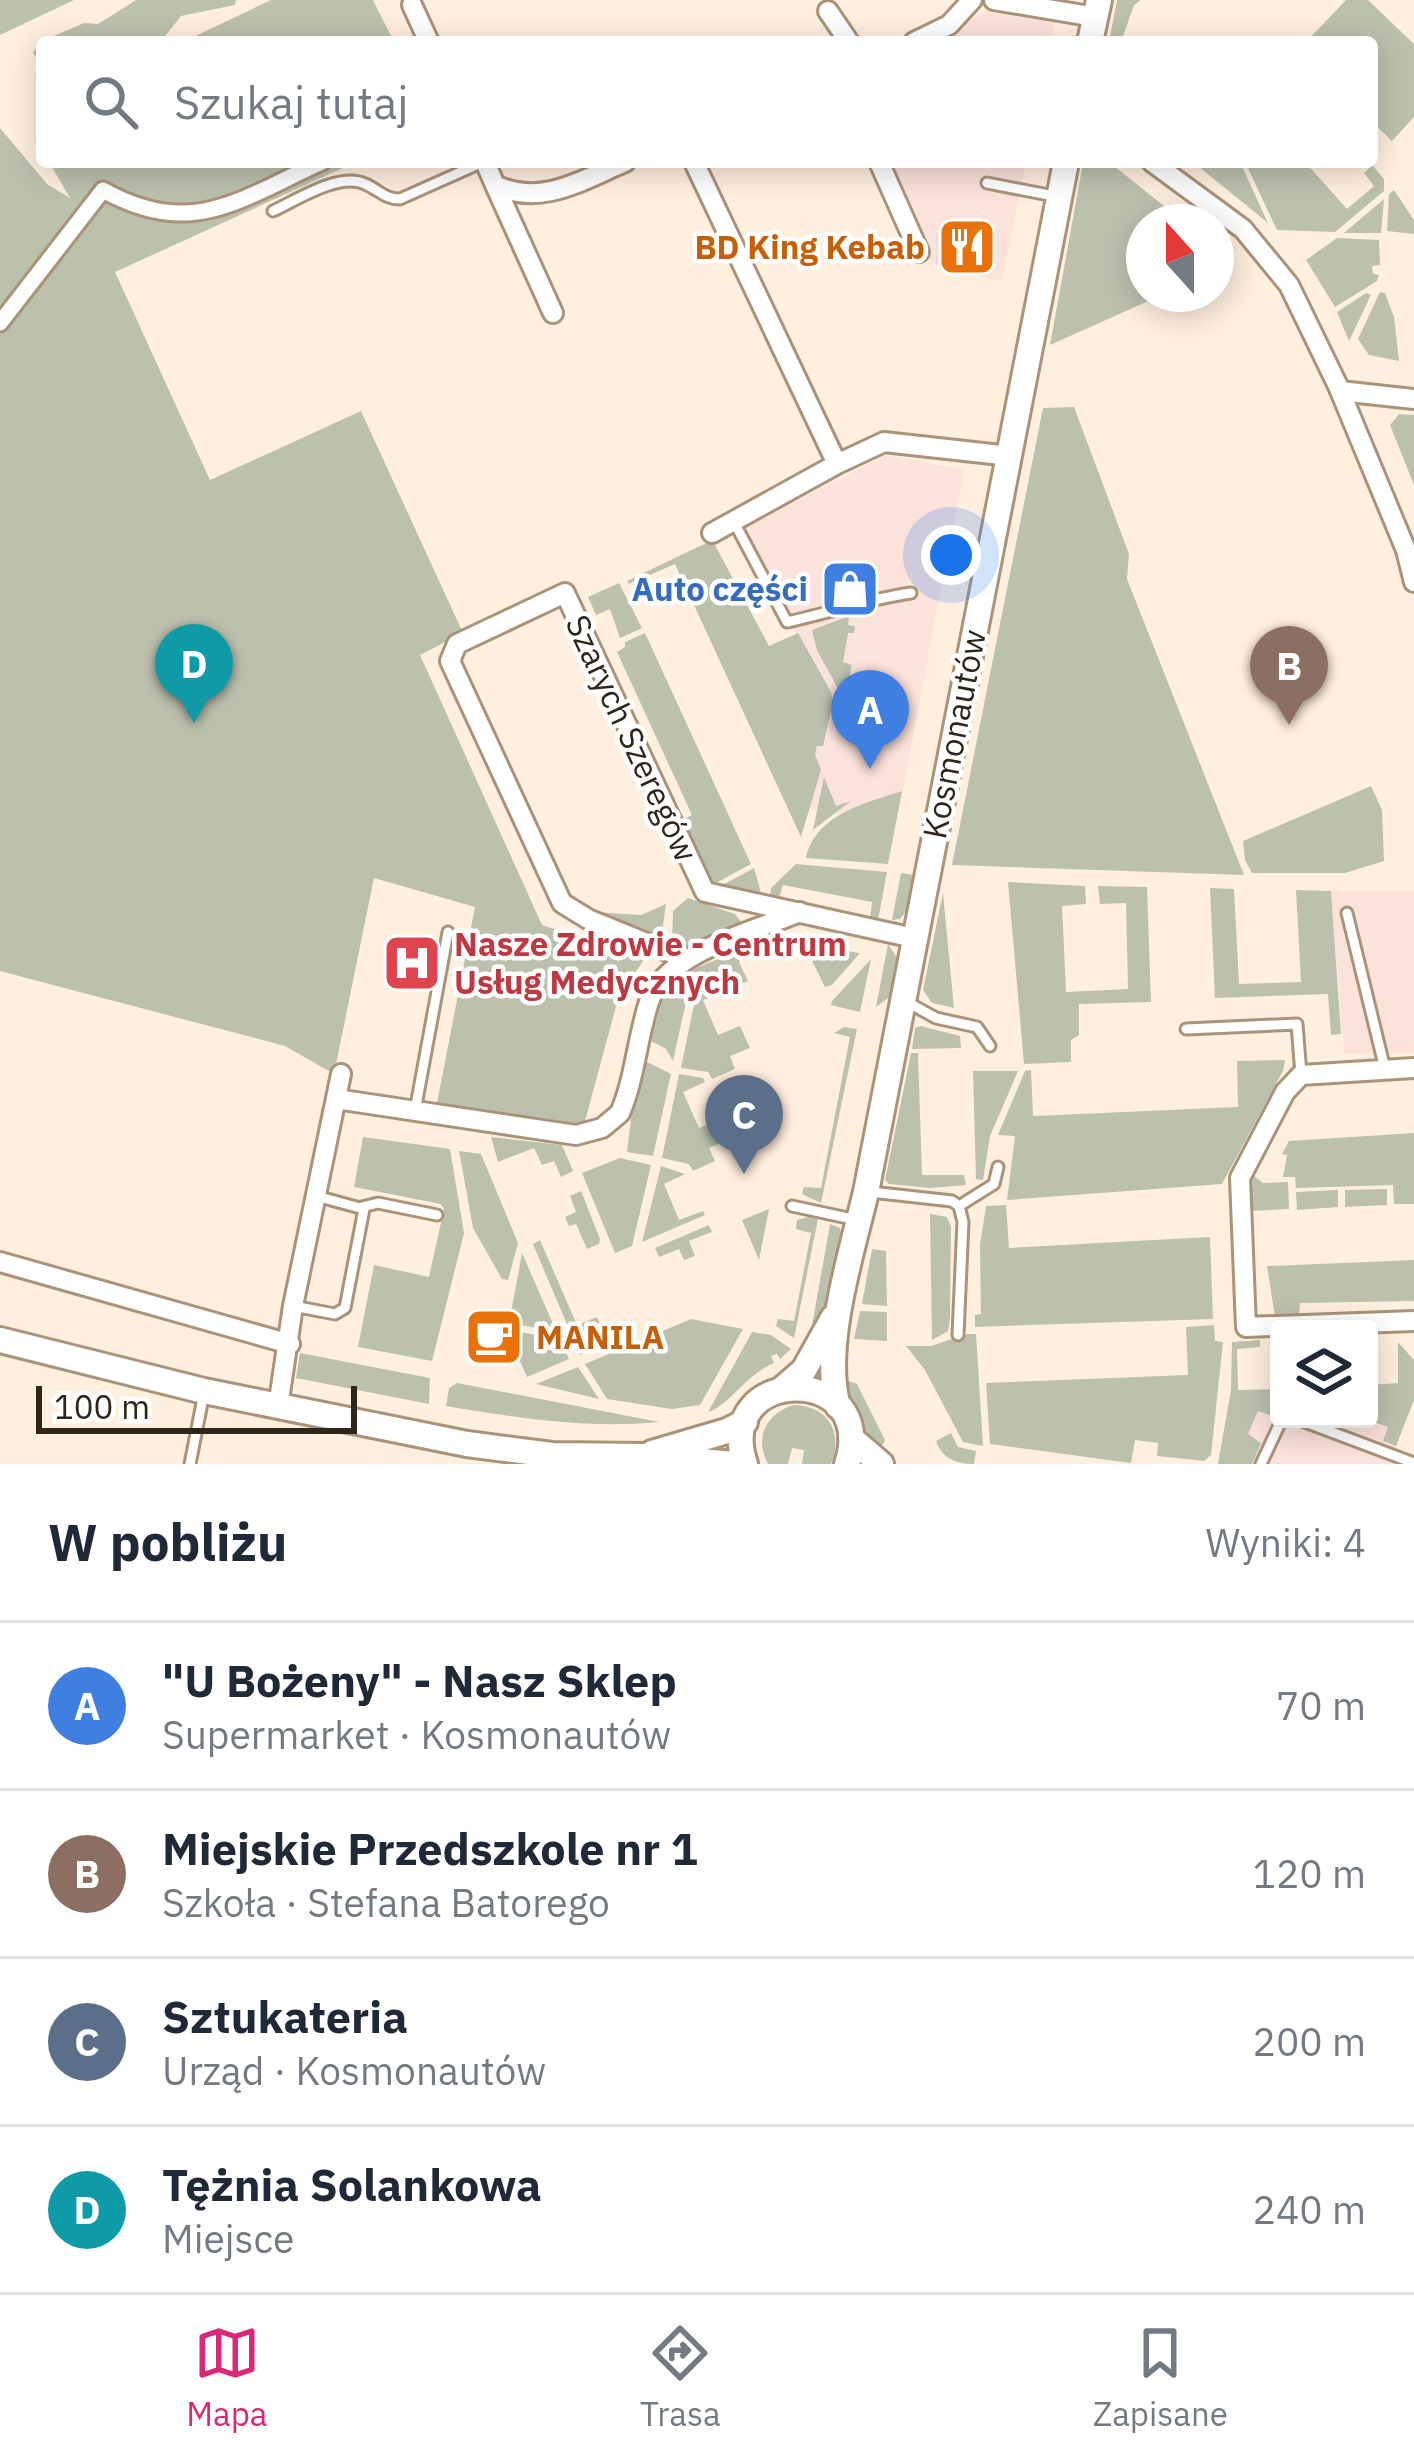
<!DOCTYPE html>
<html lang="pl">
<head>
<meta charset="utf-8">
<style>
	body { margin:0; font-family:"IBM Plex Sans",sans-serif; background:#f6f6f7; color:#1f2937 }
	.controls { position:absolute; right:36px; bottom:36px; display:grid; overflow:hidden; border-radius:12px; box-shadow:0 6px 30px #0003 }
	.controls button { width:108px; height:108px; display:grid; place-items:center; padding:0; border:0; border-bottom:3px solid #e0e1e3; background:#fff; color:#1f2937; font:60px sans-serif }
	.compass { position:absolute; left:1126px; top:204px; width:108px; height:108px; border-radius:50%; background:#fff; box-shadow:0 6px 30px #0003; rotate:339deg }
	.scale { position:absolute; left:36px; bottom:30px; width:321px; box-sizing:border-box; padding-left:12px; border:6px solid #2e251b; border-top:0; font-size:33px; line-height:42px; white-space:nowrap; color:#2e251b; -webkit-text-stroke:9px #fff; paint-order:stroke }
	.you { position:absolute; left:951px; top:555px; width:42px; height:42px; margin:-30px; border:9px solid #fff; border-radius:50%; background:#1a73e8; box-shadow:0 0 0 18px #1a73e833 }
	.badge { display:grid; place-items:center; width:78px; height:78px; border-radius:50%; background:#db2777; color:#fff; font-size:39px; font-weight:700 }
	.pin { position:absolute; translate:-50% -99px; filter:drop-shadow(0 3px 6px #0008) }
	.pin::after { content:''; position:absolute; top:63px; width:42px; height:36px; background:inherit; clip-path:polygon(0 0,100% 0,50% 100%) }
	.list { margin:0; padding:0; list-style:none }
	h2 { display:flex; justify-content:space-between; align-items:center; height:156px; margin:0; padding:0 48px; font-size:51px }
	h2 small { font-size:39px; font-weight:400; color:#747a83 }
	.list li { display:grid; grid-template-columns:78px 1fr auto; gap:36px; align-items:center; box-sizing:border-box; height:168px; padding:0 48px; border-top:3px solid #e0e1e3 }
	.list b { display:block; font-size:45px; white-space:nowrap }
	.list p { margin:0; font-size:39px; white-space:nowrap; color:#747a83 }
	.list em { font-size:39px; font-style:normal; color:#747a83 }
	.icon { flex:none; width:66px; height:66px; fill:none; stroke:currentColor; stroke-width:2; stroke-linecap:round; stroke-linejoin:round }
	.map { position:relative; flex:none; width:1414px; height:1464px; overflow:hidden }
	.search { position:absolute; background:#fff; box-shadow:0 6px 30px #0003; left:36px; right:36px; top:36px; height:132px; display:flex; align-items:center; gap:30px; box-sizing:border-box; padding:0 42px; border-radius:12px; color:#747a83; font-size:45px }
	.sheet { height:828px; background:#fff }
	nav { display:flex; justify-content:space-around; align-items:center; box-sizing:border-box; height:168px; border-top:3px solid #e0e1e3; background:#fff; font-size:33px; color:#747a83 }
	nav a { display:grid; justify-items:center; gap:6px }
	nav .on { color:#db2777 }
	.map>svg:first-child { display:block }
	.commercial { fill:#fbe2db }
	.green { fill:#bcc1ae }
	.lines { fill:none; stroke-linecap:round; stroke-linejoin:round }
	.service-casing { stroke:#aa9379; stroke-width:15 }
	.pedestrian-casing { stroke:#aa9379; stroke-width:21 }
	.minor-casing { stroke:#aa9379; stroke-width:24 }
	.tertiary-casing { stroke:#aa9379; stroke-width:30 }
	.service { stroke:#fff; stroke-width:9 }
	.pedestrian { stroke:#fff; stroke-width:15 }
	.minor { stroke:#fff; stroke-width:18 }
	.tertiary { stroke:#fff; stroke-width:24 }
	.labels { text-anchor:middle; stroke-width:9; stroke-linejoin:round; paint-order:stroke }
	.food-label { font-size:33px; font-weight:bold; fill:#c56008; stroke:#fff; text-anchor:end }
	.shop-label { font-size:33px; font-weight:bold; fill:#366cbe; stroke:#fff; text-anchor:end }
	.street-label { font-size:33px; fill:#2e251b; stroke:#fff }
	.health-label { font-size:33px; font-weight:bold; fill:#be3a42; stroke:#fff; text-anchor:start }
</style>
</head>
<body>
<div class="map">
<svg width="1414" height="1464" viewBox="0 0 1414 1464">
	<rect width="100%" height="100%" fill="#ffefdf"/>
	<path class="commercial" d="M993,9l62,10 -5,23h-130z
		M885,162h141l-24,119 -70,-17z
		M887,455l77,15 -68,355 -102,-20 24,-129 -76,-147z
		M1331,891h83v162l-70,1z
		M1414,1394l-24,70h-172l11,-61 50,-2v18h90z"/>
	<path class="green" d="M0,0h74l-74,35z
		M136,0h100l-1,5 -54,11 -16,20 -14,6h-109v24l-9,-13 7,-11 44,-19 14,1z
		M271,0h102l21,42h-211z
		M1117,0h24l-7,5 -13,37h-12z
		M1346,0h22l46,44v73l-22,24 -20,-19v-80h-66z
		M0,128l47,56 23,14 -21,-36h307l-241,110 95,208 151,-69 102,222 -43,22 122,270 103,33 -27,41 -34,126 -147,-22 38,-196 -101,-29 -40,196 -49,-28 -285,-75z
		M1109,162l75,60h-40v72h20l-114,51 33,-182z
		M1193,162h47l28,61z
		M1245,162h60l42,47 27,-23 -10,-13 8,-8 12,14v12l-49,41 -58,-2z
		M1394,190l20,30v14l-27,-3 2,-37z
		M1384,199l-3,34h-37z
		M1337,238l42,2 1,25 -8,1 1,8 6,1 -2,6 -42,26 -29,-47z
		M1380,292l5,1 9,24 5,44 -30,-6 -11,-16z
		M1366,293l5,2 -22,46 -12,-29z
		M1074,407l55,147 -2,25 117,296 -292,-10 91,-457z
		M1399,414l15,1v70l-24,-60z
		M727,533l1,5 -13,7 54,101 29,-13 33,59 2,10 -10,44h-6l-2,8 6,16 -20,67 -126,-273 -46,20 -2,-3z
		M619,583l23,45 -22,10 -10,-29 -14,6 -8,-18z
		M849,616l-1,9 7,1 -1,7h-6l-5,29 9,3 -8,35 -27,-50 -5,-20z
		M645,633l106,231 -35,19h-6l-32,-61 14,-7 -75,-163 8,-5v-5z
		M824,777l12,29 15,-5 -38,29z
		M1371,786l11,24 2,51 -39,12h-93l-7,-13 -2,-19z
		M902,791l-14,73 -82,-6c9,-43 59,-55 96,-67z
		M796,864l91,8 -9,48 -8,-1 2,-17 -89,-17 -5,16 -8,-5 1,-8z
		M754,868l8,28 -45,-8z
		M901,873l13,2 -7,35 -7,9 -8,1z
		M1008,882l77,4 1,18 -24,2 4,86 62,-3 -2,-86 -26,1 -2,-18 49,1 4,115 -72,2v31l-8,5v22l-47,2z
		M1210,888l24,1 5,95 62,-2 -5,-92 35,1 10,143 -10,1 -3,-41 -113,4z
		M943,893l11,115 -22,-5 -9,-13z
		M688,898l47,16 6,8 -1,5 -51,23 -17,-6 1,-33z
		M666,904l-5,35 -68,-27 48,3z
		M803,943l56,10h1l-28,32 -7,2z
		M888,944l10,15 -7,37 -15,11z
		M737,951l5,4 -3,7 9,19 -14,6 -4,-8 -41,-8z
		M871,959l-11,53 -29,-7 1,-4z
		M680,979h11l-18,82 -7,-12 -15,-8 10,-39z
		M699,980l25,5 2,5 -23,10 15,35 22,-9 10,22 -20,8 5,13 -23,10 -4,-7 -27,-4z
		M921,1026l39,10 1,12 -49,1 3,-21z
		M844,1027l13,2 -36,174 -19,-9 2,-7 17,1 29,-151 -16,-4z
		M911,1053h7l4,122h42l2,10 -35,3 -42,-4 -4,-4z
		M1285,1060l-2,11 -61,113 -215,16 8,-64 -17,-1 27,-64 6,-1 2,46 205,-9 -1,-46z
		M647,1062l24,12 -18,82 -26,-4 5,-41z
		M973,1071h45l-28,65 -7,44 -7,-1z
		M679,1074l24,4 2,4 -22,10 16,36 23,-9 8,20 -21,9 6,13 -22,10 -4,-7 -27,-6z
		M1414,1133v71h-20l-1,-19 -97,3 -1,-11h-12l4,-22 -5,-1 7,-13z
		M363,1137l87,12 14,84 -32,128 -74,-14 16,-82 55,12 15,-68 -3,-5 -87,-17z
		M491,1137l71,8 11,26 -12,6 -7,-16 -12,4 -8,-17 -36,14z
		M459,1151l22,3 37,89 -10,37 -6,-1 -29,-51z
		M620,1158l31,7 -19,81 -17,7 -33,-80z
		M661,1166l24,8 -21,10 15,36 24,-9 2,4 -63,27z
		M1254,1176l9,7 25,-1 1,27 -38,2 -1,-28z
		M1387,1189v16l-42,2v-17z
		M1338,1190v17l-41,3 -1,-18z
		M581,1191l19,48 -1,5 -12,5 -11,-25 -7,2 -4,-9 11,-5 -6,-16z
		M1006,1205l3,43 201,-11 3,82 -238,8v-12l6,-1 -1,-69 6,-39z
		M769,1209l-10,51 -17,-40z
		M930,1214l17,3 4,10 -1,92 -2,12 -16,9z
		M808,1217l10,2 -24,119 -18,-12 2,-7 16,2 17,-88 -15,-4 1,-9z
		M830,1224l10,4c8,33 -19,88 -32,120z
		M709,1225l3,7 -23,9 6,15 -11,4 -5,-11 -20,8 -4,-9z
		M540,1240l37,85 20,-8 9,20 -4,9 -22,9 -47,-111z
		M872,1249l14,2 1,55 -25,-2z
		M522,1253l35,80 -44,-10 -3,-5z
		M1414,1260v41l-114,2 -1,13 -24,1 -8,-51z
		M860,1311l27,1v29l-33,-2z
		M691,1319l52,10 -43,76 -28,4 -65,-10 -22,-35z
		M1214,1325l1,16 8,1 -12,113 -7,6 -47,-5 1,-13 -23,-3 -4,23 -141,-19 -4,-61 202,-8 -2,-48z
		M514,1331l46,8 9,20 -42,18 -15,-34z
		M752,1332l19,3 20,14 -11,10 -3,-5 -6,2 3,7c-30,13 -44,42 -66,49z
		M967,1334h9l7,112 -20,-4 -38,-72 -19,-24h25z
		M1260,1340v7l-23,2 1,41 41,-1v21l-6,6 -15,-5 -10,23 13,9 -9,21h-34l13,-74 1,-48z
		M1398,1342l16,18v40l-18,46 -13,-5 5,-14 -22,-8 3,-34 29,-2z
		M300,1353l130,25 -1,26 -133,-26z
		M578,1367l21,32 -63,-15z
		M841,1378l16,6 28,56 -7,13 -11,-12z
		M457,1383l202,39c-73,7 -141,-4 -213,-16l3,-18z
		M793,1405c35,0 51,28 38,59h-29l2,-14 -12,-2 -4,16h-20c-14,-26 -2,-50 25,-59z
		M951,1433l7,14 18,4 -2,13c-17,0 -32,-5 -38,-23z"/>
	<g class="lines">
		<g class="service-casing">
			<path id="service" d="M987,183l67,13
				M273,211c24,-11 66,-39 92,-27 14,6 20,15 35,15l83,-37
				M734,522l53,100c42,-9 81,-23 124,-29
				M1347,913l38,156
				M907,1002l29,16 41,9 13,19
				M1186,1029l111,-5 4,51
				M415,1111l33,-179
				M871,1192l81,9 7,5 4,16 -5,113
				M792,1206l65,14
				M959,1206l35,-22 4,-17
				M362,1207l16,-4 59,12
				M293,1306l42,8 10,-6 19,-99 -48,-13
				M1297,1419l117,44
				M190,1464l14,-71
				M1261,1464l21,-45"/>
		</g>
		<g class="pedestrian-casing">
			<path id="pedestrian" d="M0,323l103,-133c89,50 136,9 219,-28"/>
		</g>
		<g class="minor-casing">
			<path id="minor" d="M994,0l101,17
				M412,5l17,37
				M828,11l21,31
				M914,42l35,-17 23,-25
				M485,162l10,23c46,22 87,-5 130,-23
				M694,162l143,302 47,-22 126,14
				M879,162l40,90
				M1152,162l91,67 46,56 49,101 68,164 8,32
				M495,185l58,128
				M1340,391l74,8
				M712,533l125,-69
				M686,959l-98,-40 -26,-16 -112,-242 7,-17 108,-51 140,299 209,46
				M1414,1068l-113,7 -16,17 -45,86 6,149 168,-6
				M336,1099l240,36 26,-7 18,-15c15,-35 17,-74 29,-111 16,-50 106,-71 151,-90
				M0,1262l290,82
				M278,1407l15,-101 48,-232"/>
		</g>
		<g class="tertiary-casing">
			<path id="tertiary" d="M1090,42l9,-42
				M0,1340l204,51 263,53 85,11 92,1 90,8
				M782,1389l22,-19 29,-52
				M838,1406c-17,-58 14,-155 28,-214l200,-1030
				M851,1438l30,26
				M652,1453l75,-22 18,-9
				M745,1464c-33,-100 135,-101 102,0"/>
		</g>
		<use href="#service" class="service"/>
		<use href="#pedestrian" class="pedestrian"/>
		<use href="#minor" class="minor"/>
		<use href="#tertiary" class="tertiary"/>
	</g>
	<defs>
		<g id="restaurant-square" transform="scale(3)"><rect x="-9" y="-9" width="18" height="18" rx="4" fill="#e8710a" stroke="#fff"/><path d="M-5-6h1v4h1v-4h1v4h1v-4h1v5L-1.5 .5V6h-2V.5L-5-1ZM5-6V6H3V1.5H1.5Q1.5-4 5-6Z" fill="#fff"/></g>
		<g id="shop-square" transform="scale(3)"><rect x="-9" y="-9" width="18" height="18" rx="4" fill="#3f7fe0" stroke="#fff"/><path d="M-5-2.5h2.3a2.7 3.5 0 0 1 5.4 0H5L5.5 6h-11ZM-1.5-2.5h3a1.5 2.3 0 0 0-3 0Z" fill="#fff"/></g>
		<g id="hospital-square" transform="scale(3)"><rect x="-9" y="-9" width="18" height="18" rx="4" fill="#e0444e" stroke="#fff"/><path d="M-5-5h3v3.5h4V-5h3V5h-3V1.5h-4V5h-3Z" fill="#fff"/></g>
		<g id="cafe-square" transform="scale(3)"><rect x="-9" y="-9" width="18" height="18" rx="4" fill="#e8710a" stroke="#fff"/><path d="M-5.5-4.5H6V0H3Q3 3.5 0 3.5H-2.5Q-5.5 3.5-5.5 0ZM3-3.2v2h1.7v-2ZM-6 4.5H4V6H-6Z" fill="#fff"/></g>
	</defs>
	<g fill-rule="evenodd">
		<use href="#restaurant-square" x="967" y="247"/>
		<use href="#shop-square" x="850" y="589"/>
		<use href="#hospital-square" x="412" y="963"/>
		<use href="#cafe-square" x="494" y="1337"/>
	</g>
	<g class="labels">
		<g class="food-label">
			<text x="925" y="259">BD King Kebab</text>
			<text x="536" y="1349" text-anchor="start">MANILA</text>
		</g>
		<g class="shop-label">
			<text x="808" y="601">Auto części</text>
		</g>
		<g class="street-label">
			<text transform="translate(954 734) rotate(-79)" y="12">Kosmonautów</text>
			<text transform="translate(632 738) rotate(65)" y="12">Szarych Szeregów</text>
		</g>
		<g class="health-label">
			<text x="454" y="956">Nasze Zdrowie - Centrum<tspan x="454" dy="38">Usług Medycznych</tspan></text>
		</g>
	</g>
</svg>
<div class="controls">
<button><svg class="icon" aria-label="layers" viewBox="0 0 24 24"><path d="M12 4l9 5-9 5-9-5zM3 14l9 5 9-5"/></svg></button>
</div>
<svg class="compass" viewBox="-18 -18 36 36"><path d="M0-13l5 13h-10z" fill="#e53935"/><path d="M0 13l5-13h-10z" fill="#747a83"/></svg>
<div class="scale">100 m</div>
<div class="you"></div>
<div class="pin badge" style="left:870px;top:769px;background:#3f7fe0">A</div>
<div class="pin badge" style="left:1289px;top:725px;background:#8d6e63">B</div>
<div class="pin badge" style="left:744px;top:1174px;background:#5c6f8a">C</div>
<div class="pin badge" style="left:194px;top:723px;background:#0f9aa8">D</div>
<div class="search"><svg class="icon" aria-label="search" viewBox="0 0 24 24"><circle cx="10" cy="10" r="6"/><path d="M15 15l6 6"/></svg>Szukaj tutaj</div>
</div>
<section class="sheet">
<h2>W pobliżu<small>Wyniki: 4</small></h2>
<ul class="list">
<li><span class="badge" style="background:#3f7fe0">A</span><div><b>&quot;U Bożeny&quot; - Nasz Sklep</b><p>Supermarket · Kosmonautów</p></div><em>70 m</em></li>
<li><span class="badge" style="background:#8d6e63">B</span><div><b>Miejskie Przedszkole nr 1</b><p>Szkoła · Stefana Batorego</p></div><em>120 m</em></li>
<li><span class="badge" style="background:#5c6f8a">C</span><div><b>Sztukateria</b><p>Urząd · Kosmonautów</p></div><em>200 m</em></li>
<li><span class="badge" style="background:#0f9aa8">D</span><div><b>Tężnia Solankowa</b><p>Miejsce</p></div><em>240 m</em></li>
</ul>
</section>
<nav>
<a class="on"><svg class="icon" aria-label="map" viewBox="0 0 24 24"><path d="M3 6l6-2 6 2 6-2v14l-6 2-6-2-6 2zM9 4v14M15 6v14"/></svg>Mapa</a>
<a><svg class="icon" aria-label="directions" viewBox="0 0 24 24"><path d="M12 3l9 9-9 9-9-9zM9 14v-3h6M13 9l2 2-2 2"/></svg>Trasa</a>
<a><svg class="icon" aria-label="saved" viewBox="0 0 24 24"><path d="M7 4h10v16l-5-4-5 4z"/></svg>Zapisane</a>
</nav>
</body>
</html>
